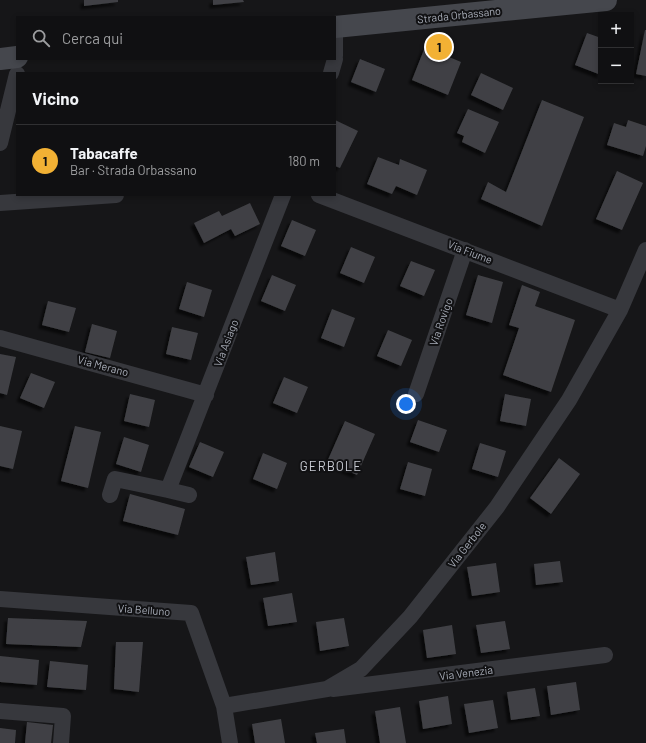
<!DOCTYPE html>
<html lang="it">
<head>
<meta charset="utf-8">
<style>
	body { margin:0; font-family:Barlow,sans-serif; background:#1e1e20; color:#f1f3f6 }
	.controls { position:absolute; right:12px; top:12px; display:grid; overflow:hidden; border-radius:0px; box-shadow:0 2px 6px #0003 }
	.controls button { width:36px; height:36px; display:grid; place-items:center; padding:0; border:0; border-bottom:1px solid #303032; background:#101012; color:#f1f3f6; font:20px sans-serif }
	.you { position:absolute; left:406px; top:404px; width:14px; height:14px; margin:-10px; border:3px solid #fff; border-radius:50%; background:#1a73e8; box-shadow:0 0 0 6px #1a73e833 }
	.badge { display:grid; place-items:center; width:26px; height:26px; border-radius:50%; background:#f2b134; color:#111; font-size:13px; font-weight:700 }
	.pin { position:absolute; translate:-50% -50%; border:2px solid #fff; box-shadow:0 1px 4px #0006 }
	.list { margin:0; padding:0; list-style:none }
	h2 { display:flex; justify-content:space-between; align-items:center; height:52px; margin:0; padding:0 16px; font-size:17px }
	h2 small { font-size:13px; font-weight:400; color:#9c9d9f }
	.list li { display:grid; grid-template-columns:26px 1fr auto; gap:12px; align-items:center; box-sizing:border-box; height:72px; padding:0 16px; border-top:1px solid #303032 }
	.list b { display:block; font-size:15px; white-space:nowrap }
	.list p { margin:0; font-size:13px; white-space:nowrap; color:#9c9d9f }
	.list em { font-size:13px; font-style:normal; color:#9c9d9f }
	.icon { flex:none; width:22px; height:22px; fill:none; stroke:currentColor; stroke-width:2; stroke-linecap:round; stroke-linejoin:round }
	.map { position:relative; flex:none; width:646px; height:743px; overflow:hidden }
	.search { position:absolute; background:#101012; box-shadow:0 2px 6px #0003; left:16px; top:16px; width:320px; height:44px; display:flex; align-items:center; gap:10px; box-sizing:border-box; padding:0 14px; border-radius:0px; color:#9c9d9f; font-size:15px }
	.panel { position:absolute; background:#101012; box-shadow:0 2px 6px #0003; left:16px; top:72px; width:320px; height:124px; border-radius:0px }
	.map>svg:first-child { display:block }
	.building { fill:#404145; filter:url(#shadow) }
	.lines { fill:none; stroke-linecap:round; stroke-linejoin:round }
	.minor { stroke:#37383d; stroke-width:16 }
	.secondary { stroke:#45474d; stroke-width:22 }
	.labels { text-anchor:middle; stroke-width:4; stroke-linejoin:round; paint-order:stroke }
	.street-label { font-size:11px; fill:#a8adb8; stroke:#111113 }
	.quarter-label { font-size:13px; letter-spacing:1px; fill:#c9ccd4; stroke:#111113 }
</style>
</head>
<body>
<div class="map">
<svg width="646" height="743" viewBox="0 0 646 743">
	<defs>
		<filter id="shadow"><feDropShadow dx="-3.5" dy="3.5" stdDeviation="1" flood-color="#0009"/></filter>
	</defs>
	<rect width="100%" height="100%" fill="#161618"/>
	<path class="building" d="M84,0h34v2l-34,4z
		M213,0h30l1,2 -31,3z
		M645,30h1v46l-10,-2z
		M587,33l14,5v37l-26,-10z
		M425,47l36,15 -13,33 -36,-15z
		M360,59l25,10 -9,23 -25,-10z
		M481,73l32,15 -10,22 -32,-15z
		M542,100l42,17 -42,109 -61,-27 7,-17 18,10z
		M468,109l31,13 -14,31 -23,-11 2,-6 -7,-3z
		M335,120l23,11 -18,37 -5,-2z
		M628,120l18,6v20l-3,10 -36,-11 7,-22 12,4z
		M378,157l21,8 1,-6 27,11 -10,25 -21,-9 -4,8 -25,-10z
		M617,171l26,12 -21,47 -26,-11z
		M250,203l10,21 -25,12 -4,-7 -27,14 -10,-20 25,-12 3,5z
		M292,220l24,10 -11,26 -24,-10z
		M351,247l24,10 -11,26 -24,-10z
		M411,261l24,9 -11,26 -24,-10z
		M272,275l24,10 -11,26 -24,-10z
		M478,275l25,7 -11,41 -26,-8z
		M187,282l25,8 -8,27 -25,-8z
		M522,285l18,7 -5,14 40,14 -24,72 -48,-17 16,-47 -10,-3z
		M48,301l28,7 -7,24 -27,-7z
		M332,309l23,9 -11,29 -23,-9z
		M92,324l25,7 -7,27 -25,-6z
		M172,327l26,6 -7,27 -25,-6z
		M388,330l24,10 -11,26 -24,-10z
		M0,354l16,3 -9,38 -7,-2z
		M31,373l24,9 -11,26 -24,-10z
		M284,377l24,10 -11,26 -24,-10z
		M130,394l25,6 -6,27 -25,-6z
		M505,394l26,5 -5,27 -26,-5z
		M418,420l29,10 -8,22 -29,-10z
		M345,421l30,13 -18,41 -30,-13z
		M0,426l22,5 -9,38 -13,-3z
		M75,426l26,6 -13,56 -27,-7z
		M124,437l25,8 -8,27 -25,-8z
		M200,442l24,10 -11,25 -24,-10z
		M480,443l26,8 -8,26 -26,-8z
		M263,453l24,10 -10,26 -24,-10z
		M559,458l21,16 -29,40 -21,-16z
		M408,462l24,7 -7,27 -25,-7z
		M130,494l55,15 -7,26 -55,-14z
		M275,552l4,29 -28,4 -5,-28z
		M560,561l3,21 -27,3 -2,-21z
		M496,563l4,29 -28,4 -5,-29z
		M292,593l5,29 -29,4 -5,-28z
		M8,618l79,3 -6,26 -75,-3z
		M344,618l5,28 -29,5 -4,-29z
		M505,621l5,28 -29,4 -5,-28z
		M452,625l4,29 -29,4 -4,-28z
		M116,642h27l-4,50 -25,-3z
		M0,656l39,4 -2,25 -37,-3z
		M50,661l38,4 -2,25 -39,-3z
		M576,682l4,28 -29,5 -4,-29z
		M535,688l5,28 -29,4 -4,-28z
		M448,696l4,28 -29,5 -4,-28z
		M493,700l5,28 -29,5 -5,-29z
		M400,707l6,36h-26l-5,-32z
		M281,719l4,24h-30l-3,-19z
		M27,722l26,3 -2,18h-26z
		M0,728l16,2 -1,13h-15z
		M344,729l2,14h-29l-2,-10z"/>
	<g class="lines">
		<path class="minor" d="M335,27v29
			M331,73l4,-14
			M0,143l17,-69
			M319,195l301,115
			M0,203l116,-8
			M0,338l206,57
			M416,394l49,-144
			M110,495l5,-16 53,11
			M189,495l-21,-5 115,-295
			M0,599l191,14 33,93 6,37
			M333,689l272,-34
			M224,706l103,-17 34,-20 49,-52 87,-110 72,-107 51,-90 26,-60
			M0,711l63,5 -2,27"/>
		<path class="secondary" d="M335,27l271,-27
			M0,59l17,-2"/>
	</g>
	<g class="labels">
		<g class="street-label">
			<text transform="translate(459 15) rotate(-6)" y="4">Strada Orbassano</text>
			<text transform="translate(470 252) rotate(21)" y="4">Via Fiume</text>
			<text transform="translate(441 322) rotate(-71)" y="4">Via Rovigo</text>
			<text transform="translate(226 343) rotate(-69)" y="4">Via Asiago</text>
			<text transform="translate(103 366) rotate(15)" y="4">Via Merano</text>
			<text transform="translate(467 545) rotate(-52)" y="4">Via Gerbole</text>
			<text transform="translate(144 610) rotate(4)" y="4">Via Belluno</text>
			<text transform="translate(466 673) rotate(-7)" y="4">Via Venezia</text>
		</g>
		<g class="quarter-label">
			<text x="331" y="471">GERBOLE</text>
		</g>
	</g>
</svg>
<div class="controls">
<button>+</button>
<button>−</button>
</div>
<div class="you"></div>
<div class="pin badge" style="left:439px;top:47px">1</div>
<div class="search"><svg class="icon" aria-label="search" viewBox="0 0 24 24"><circle cx="10" cy="10" r="6"/><path d="M15 15l6 6"/></svg>Cerca qui</div>
<section class="panel">
<h2>Vicino<small></small></h2>
<ul class="list">
<li><span class="badge">1</span><div><b>Tabacaffe</b><p>Bar · Strada Orbassano</p></div><em>180 m</em></li>
</ul>
</section>
</div>
</body>
</html>
